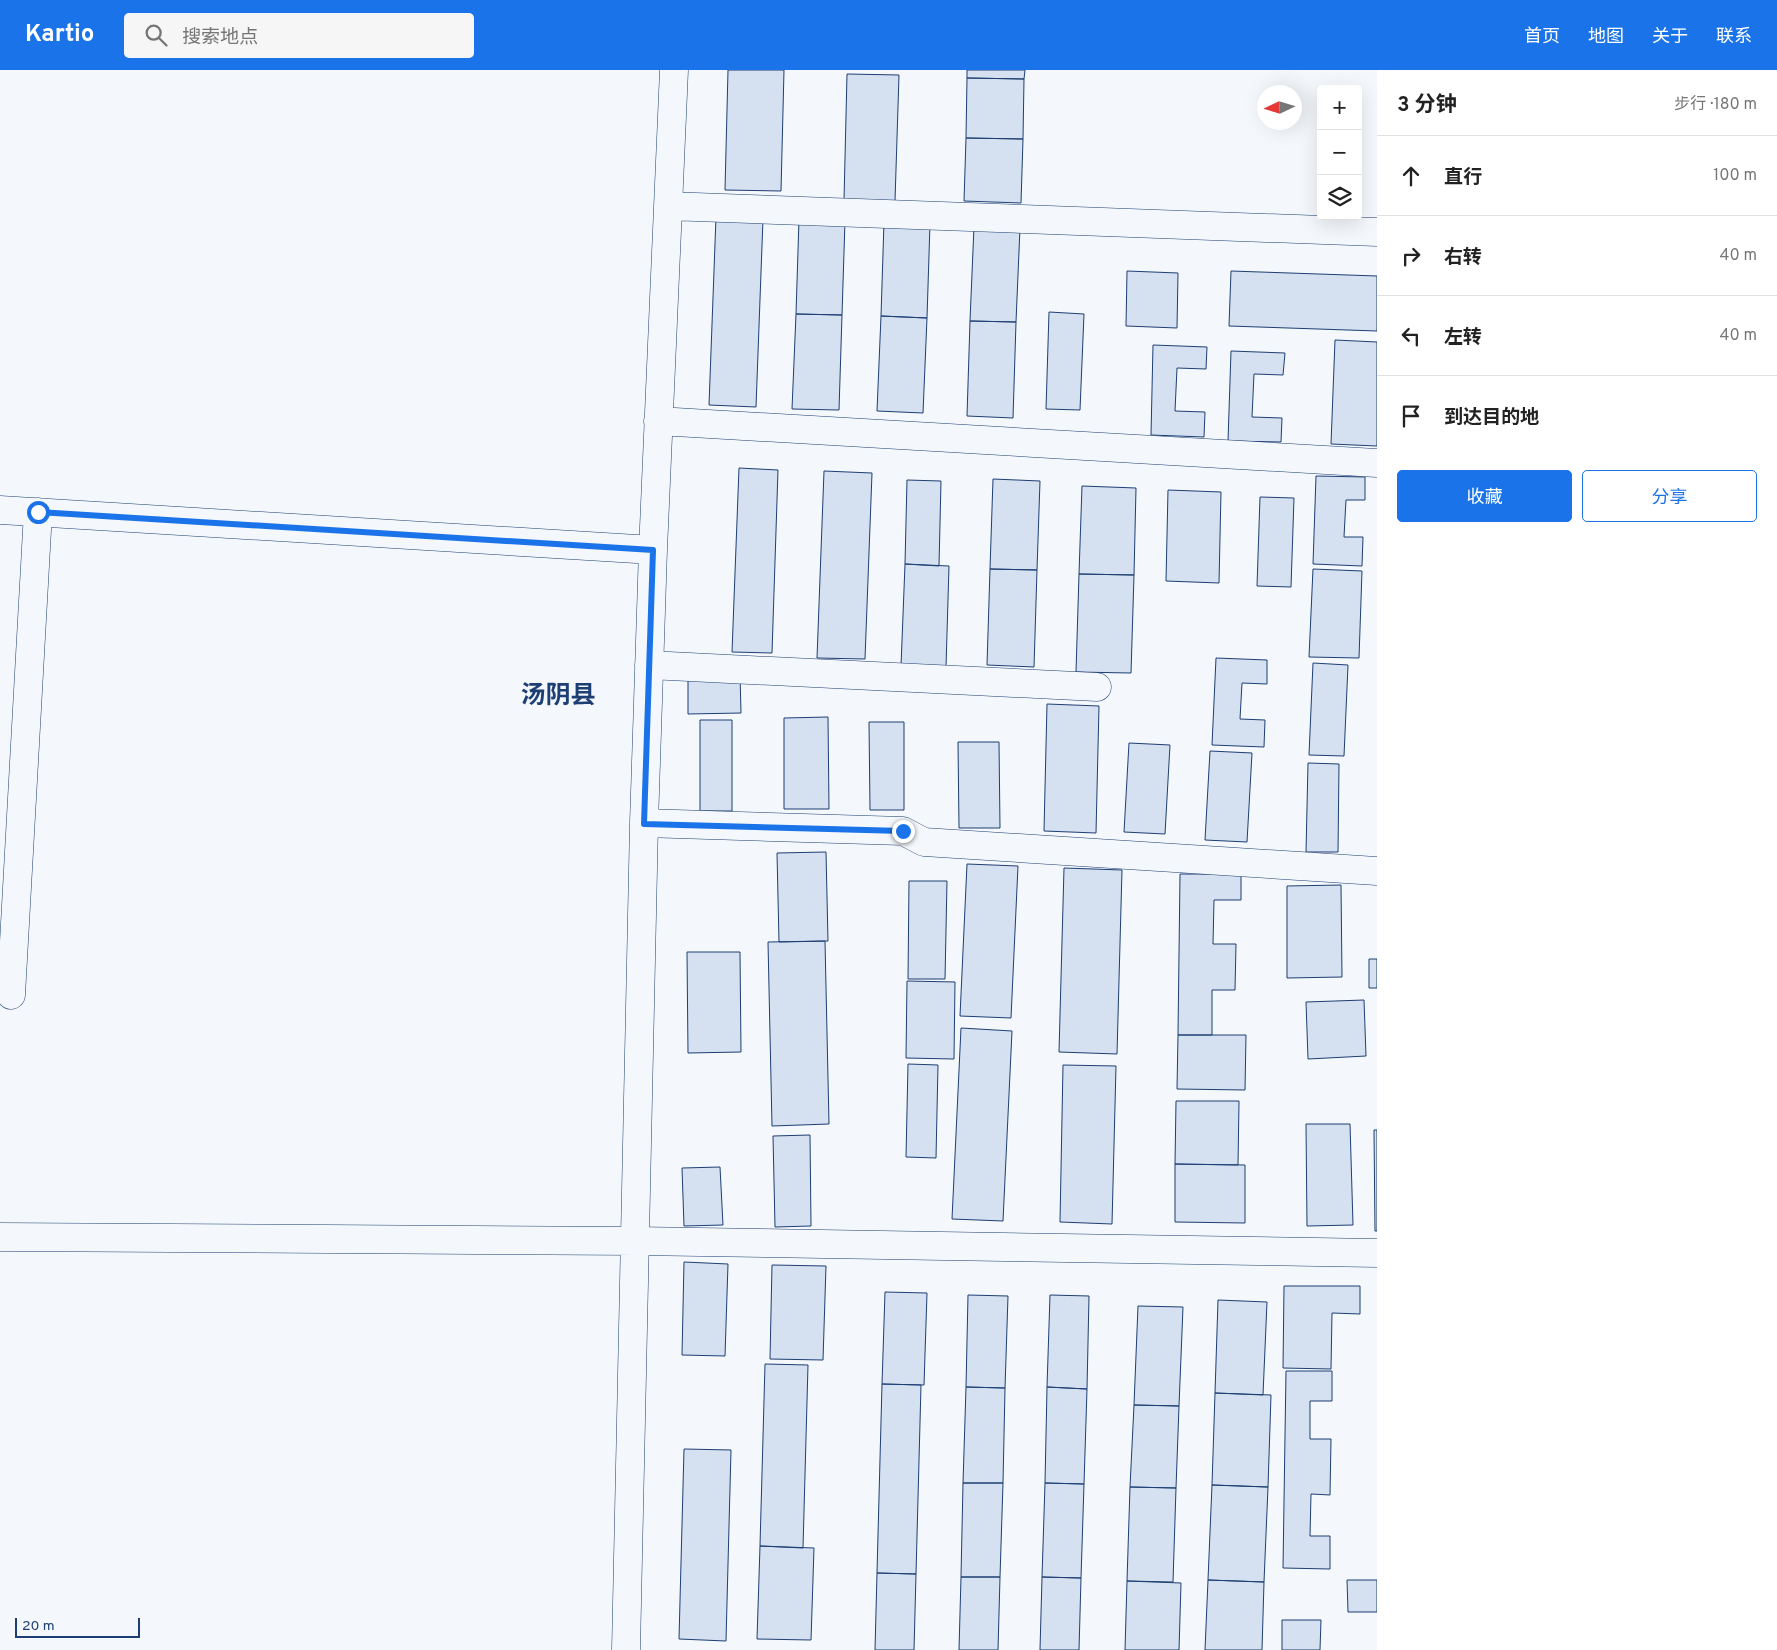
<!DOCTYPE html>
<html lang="zh">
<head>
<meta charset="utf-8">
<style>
	body { margin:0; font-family:Overpass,"Noto Sans SC",sans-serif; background:#f6f6f6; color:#222 }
	.controls { position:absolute; right:15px; top:15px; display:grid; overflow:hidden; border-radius:5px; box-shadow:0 5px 20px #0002 }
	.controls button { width:45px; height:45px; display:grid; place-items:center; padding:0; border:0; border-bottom:1px solid #e0e0e0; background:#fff; color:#222; font:25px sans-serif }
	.compass { position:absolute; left:1257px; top:15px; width:45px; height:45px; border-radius:50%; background:#fff; box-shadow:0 5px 20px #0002; rotate:266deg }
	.scale { position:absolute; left:15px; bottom:12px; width:125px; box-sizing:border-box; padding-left:5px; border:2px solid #1d3f73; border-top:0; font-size:14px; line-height:18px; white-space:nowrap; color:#1d3f73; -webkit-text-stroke:4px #f4f7fb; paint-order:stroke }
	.stop { position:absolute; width:15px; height:15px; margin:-11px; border:4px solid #1a73e8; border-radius:50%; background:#fff }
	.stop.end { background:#1a73e8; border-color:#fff; box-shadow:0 1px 5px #0008 }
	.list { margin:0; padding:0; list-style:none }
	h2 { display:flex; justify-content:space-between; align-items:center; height:65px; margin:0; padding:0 20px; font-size:21px }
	h2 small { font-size:16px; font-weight:400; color:#767676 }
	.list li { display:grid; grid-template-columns:32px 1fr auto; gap:15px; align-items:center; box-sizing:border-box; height:80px; padding:0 20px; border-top:1px solid #e0e0e0 }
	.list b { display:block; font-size:19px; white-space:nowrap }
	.list em { font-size:16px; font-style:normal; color:#767676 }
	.actions { display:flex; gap:10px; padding:15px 20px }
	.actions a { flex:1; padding:11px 0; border:1px solid #1a73e8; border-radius:5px; text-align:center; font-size:18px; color:#1a73e8 }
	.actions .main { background:#1a73e8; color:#fff }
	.icon { flex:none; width:28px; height:28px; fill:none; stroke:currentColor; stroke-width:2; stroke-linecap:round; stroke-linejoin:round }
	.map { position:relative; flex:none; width:1377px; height:1580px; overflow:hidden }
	header { display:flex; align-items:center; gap:30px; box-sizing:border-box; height:70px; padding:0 25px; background:#1a73e8; color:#fff }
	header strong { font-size:24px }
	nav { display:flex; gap:28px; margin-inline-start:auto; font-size:18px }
	.search { width:350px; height:45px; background:#f6f6f6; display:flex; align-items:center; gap:12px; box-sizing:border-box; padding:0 18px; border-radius:5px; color:#767676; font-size:19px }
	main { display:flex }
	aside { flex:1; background:#fff }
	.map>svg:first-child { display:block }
	.building { fill:#d5e0f0; stroke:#1d3f73 }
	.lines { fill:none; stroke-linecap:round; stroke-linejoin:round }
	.minor-casing { stroke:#1d3f73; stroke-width:29 }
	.minor { stroke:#f4f7fb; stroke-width:28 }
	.route { stroke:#1a73e8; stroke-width:6 }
	.labels { text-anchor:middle; stroke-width:4; stroke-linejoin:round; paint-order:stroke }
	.town-label { font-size:25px; font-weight:bold; fill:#1d3f73; stroke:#f4f7fb }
</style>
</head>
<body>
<header>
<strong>Kartio</strong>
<div class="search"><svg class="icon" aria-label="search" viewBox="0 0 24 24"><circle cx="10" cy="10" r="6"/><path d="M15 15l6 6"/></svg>搜索地点</div>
<nav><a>首页</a><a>地图</a><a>关于</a><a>联系</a></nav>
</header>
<main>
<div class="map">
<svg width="1377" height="1580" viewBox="0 0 1377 1580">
	<rect width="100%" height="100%" fill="#f4f7fb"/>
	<path class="building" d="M728,0h56l-3,121 -56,-1z
		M967,0h58l-1,9 -57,-1z
		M847,4l52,1 -4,126 -51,-1z
		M967,8l57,1 -1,60 -57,-1z
		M966,68l57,1 -2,64 -57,-2z
		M716,147l47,2 -7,188 -47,-2z
		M799,149l46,2 -3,94 -46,-1z
		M884,152l46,2 -3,94 -46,-2z
		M974,156l46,2 -4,94 -46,-1z
		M1127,201l51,2 -1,55 -51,-2z
		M1231,201l146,5v55l-148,-5z
		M1049,242l35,2 -4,96 -34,-1z
		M796,244l46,1 -3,95 -47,-1z
		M881,246l46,2 -4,95 -46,-2z
		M970,251l46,1 -3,96 -46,-2z
		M1335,270l42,2v104l-46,-2z
		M1153,275l54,2 -1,22 -29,-1 -2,43 30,1 -1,25 -53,-2z
		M1231,281l54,2 -2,22 -29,-1 -2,43 30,1 -1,24 -53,-1z
		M739,398l39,2 -6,183 -40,-1z
		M824,401l48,2 -7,186 -48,-1z
		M1316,406l49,1v23h-19l-2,37h19l-1,29 -49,-2z
		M993,409l47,2 -3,89 -47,-1z
		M907,410l34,1 -2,85 -34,-2z
		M1082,416l54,2 -2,87 -55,-1z
		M1168,420l53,2 -2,91 -53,-2z
		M1260,427l34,1 -3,89 -34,-1z
		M905,494l44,2 -3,101 -45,-1z
		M990,499l47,1 -3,97 -47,-2z
		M1313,499l49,2 -3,87 -50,-1z
		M1079,504l55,1 -3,98 -55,-1z
		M1216,588l51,2v24l-25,-1 -2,36 25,1 -1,27 -52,-2z
		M1313,593l35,2 -4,91 -35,-1z
		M688,604h52l1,39 -53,1z
		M1047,634l52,2 -3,127 -52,-2z
		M828,647l1,92h-45v-91z
		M700,650h32v91h-32z
		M869,652h35v88h-34z
		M958,672h41l1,86h-41z
		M1129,673l41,2 -5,89 -41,-2z
		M1210,681l42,2 -5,89 -42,-2z
		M1308,693l31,1 -1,88h-32z
		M826,782l2,89 -49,1 -2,-89z
		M967,794l51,2 -7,152 -51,-2z
		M1064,798l58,2 -5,184 -58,-2z
		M1180,804h61v26h-27l-1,44h23l-1,46h-23v45h-34z
		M909,811h38l-2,98h-37z
		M1341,815l1,92 -55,1v-92z
		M825,871l4,183 -57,2 -4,-184z
		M687,882h53l1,100 -53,1z
		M1369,889h8v29h-8z
		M907,911l48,1 -1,77 -48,-1z
		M1364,930l2,56 -58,3 -2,-57z
		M961,958l51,3 -9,190 -51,-2z
		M1178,965h68l-1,55 -68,-1z
		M908,994l30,1 -2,93 -30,-1z
		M1063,995l53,1 -4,158 -52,-2z
		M1176,1031h63l-1,64 -63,-1z
		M1306,1054h44l3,101 -46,1z
		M1374,1060h3v101h-2z
		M810,1065l1,91 -36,1 -2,-91z
		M1175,1094l70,1v58l-70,-1z
		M720,1097l3,58 -39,1 -2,-58z
		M684,1192l44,2 -3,92 -43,-1z
		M772,1195l54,1 -3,94 -53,-1z
		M1284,1216h76v28l-28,-1 -1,56 -48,-1z
		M885,1222l42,1 -3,92 -42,-1z
		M968,1225l40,1 -3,92 -39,-1z
		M1050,1225l39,1 -2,93 -40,-2z
		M1218,1230l49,2 -4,93 -48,-2z
		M1138,1236l45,1 -4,99 -45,-1z
		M765,1294l43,1 -5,183 -43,-2z
		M1286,1301h46v30h-22v38h21l-1,56 -19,-1 -1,42h20v33l-47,-1z
		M882,1314l39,1 -5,189 -39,-1z
		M966,1317l39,1 -2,95h-40z
		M1047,1317l40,2 -3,95 -39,-1z
		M1215,1323l56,2 -3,92 -56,-2z
		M1134,1335l45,1 -3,82 -46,-1z
		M684,1379l47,1 -5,191 -47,-2z
		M963,1413h40l-3,94h-39z
		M1045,1413l39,1 -3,94 -39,-1z
		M1212,1415l56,2 -4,95 -56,-2z
		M1130,1417l46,1 -3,94 -46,-1z
		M760,1476l54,2 -3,92 -54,-1z
		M877,1503l39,1 -2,76h-39z
		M961,1507h39l-2,73h-39z
		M1042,1507l39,1 -2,72h-39z
		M1208,1510l56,2 -2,68h-57z
		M1347,1510h30v32h-29z
		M1127,1511l54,2 -2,67h-54z
		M1282,1550h39l-1,30h-38z"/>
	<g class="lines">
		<g class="minor-casing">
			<path id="minor" d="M668,136l709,26
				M658,351l719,42
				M0,440l653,40
				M649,595l448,22
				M644,753l259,8 21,11 453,29
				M11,925l27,-483
				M0,1167l636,4 741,12
				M626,1580l18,-827 9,-273 21,-480"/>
		</g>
		<use href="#minor" class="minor"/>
	</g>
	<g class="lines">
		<path class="route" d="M38,442l615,38 -9,274 259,7"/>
	</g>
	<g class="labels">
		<g class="town-label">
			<text x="558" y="633">汤阴县</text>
		</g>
	</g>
</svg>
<div class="controls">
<button>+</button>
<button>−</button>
<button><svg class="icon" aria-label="layers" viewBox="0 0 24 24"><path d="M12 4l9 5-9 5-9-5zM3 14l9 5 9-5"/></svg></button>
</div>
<svg class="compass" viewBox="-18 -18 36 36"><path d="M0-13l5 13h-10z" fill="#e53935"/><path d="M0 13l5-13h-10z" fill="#767676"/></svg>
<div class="scale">20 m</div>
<div class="stop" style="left:38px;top:442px"></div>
<div class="stop end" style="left:903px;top:761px"></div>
</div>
<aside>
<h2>3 分钟<small>步行 · 180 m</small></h2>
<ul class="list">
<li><svg class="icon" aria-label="ahead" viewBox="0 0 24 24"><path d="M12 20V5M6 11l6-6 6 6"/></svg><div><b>直行</b></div><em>100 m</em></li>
<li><svg class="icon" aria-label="right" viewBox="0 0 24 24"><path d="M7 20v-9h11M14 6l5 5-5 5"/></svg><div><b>右转</b></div><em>40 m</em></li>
<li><svg class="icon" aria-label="left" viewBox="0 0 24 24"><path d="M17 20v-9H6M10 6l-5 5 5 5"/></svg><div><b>左转</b></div><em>40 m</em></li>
<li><svg class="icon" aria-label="arrive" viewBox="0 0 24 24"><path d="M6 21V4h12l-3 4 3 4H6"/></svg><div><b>到达目的地</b></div></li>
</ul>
<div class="actions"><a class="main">收藏</a><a>分享</a></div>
</aside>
</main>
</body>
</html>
